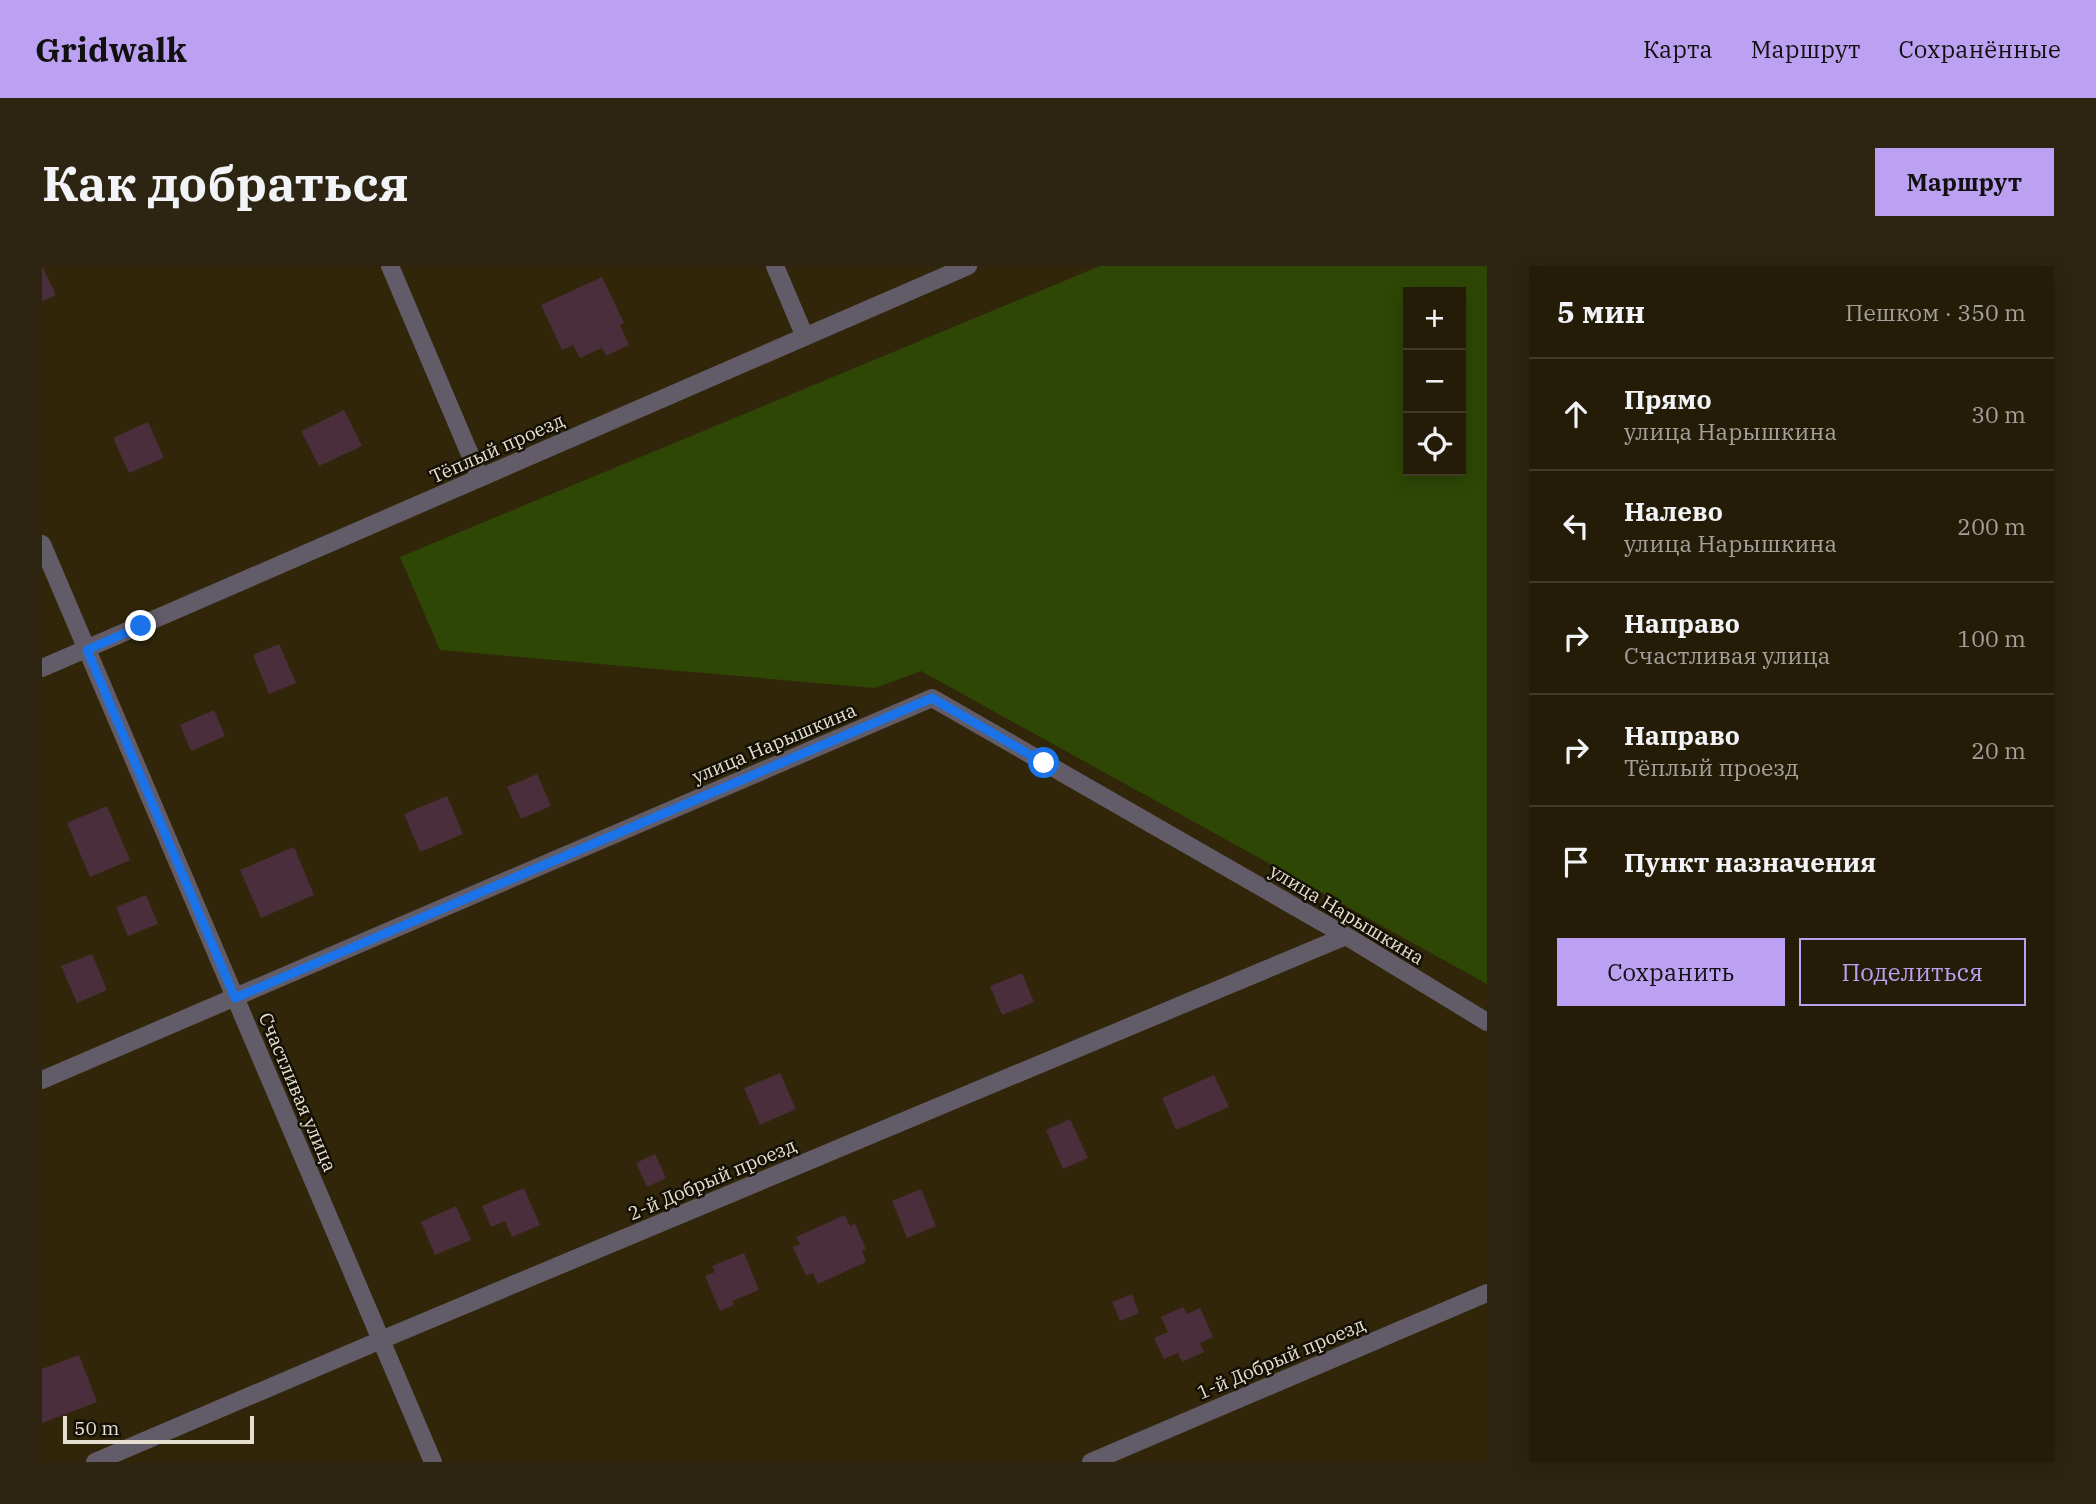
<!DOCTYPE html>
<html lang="ru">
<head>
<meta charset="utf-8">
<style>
	body { margin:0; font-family:"IBM Plex Serif",serif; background:#2d2511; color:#f1f3f6 }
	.controls { position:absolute; right:21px; top:21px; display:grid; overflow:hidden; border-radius:0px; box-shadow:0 4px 18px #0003 }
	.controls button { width:63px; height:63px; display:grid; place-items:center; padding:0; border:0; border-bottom:2px solid #423a28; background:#251c07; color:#f1f3f6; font:35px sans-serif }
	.scale { position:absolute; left:21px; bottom:18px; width:191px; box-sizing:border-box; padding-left:7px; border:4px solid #e6dfcf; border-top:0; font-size:19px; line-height:24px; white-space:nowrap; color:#e6dfcf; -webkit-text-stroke:5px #151005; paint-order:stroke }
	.stop { position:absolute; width:21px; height:21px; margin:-16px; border:5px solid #1a73e8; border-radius:50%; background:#fff }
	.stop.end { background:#1a73e8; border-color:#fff; box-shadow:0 2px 7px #0008 }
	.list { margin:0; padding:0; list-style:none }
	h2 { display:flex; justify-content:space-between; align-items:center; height:91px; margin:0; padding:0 28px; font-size:30px }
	h2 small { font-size:23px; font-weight:400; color:#a3a19b }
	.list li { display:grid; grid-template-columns:46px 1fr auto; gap:21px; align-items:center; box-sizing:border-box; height:112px; padding:0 28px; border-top:2px solid #423a28 }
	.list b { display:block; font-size:26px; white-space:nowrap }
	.list p { margin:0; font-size:23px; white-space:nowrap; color:#a3a19b }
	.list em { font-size:23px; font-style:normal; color:#a3a19b }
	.actions { display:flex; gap:14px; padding:21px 28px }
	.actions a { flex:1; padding:16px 0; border:2px solid #bca0f2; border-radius:0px; text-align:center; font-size:24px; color:#bca0f2 }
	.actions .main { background:#bca0f2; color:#111 }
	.icon { flex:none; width:38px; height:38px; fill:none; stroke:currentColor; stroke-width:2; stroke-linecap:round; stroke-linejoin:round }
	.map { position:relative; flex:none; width:1445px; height:1196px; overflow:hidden; border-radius:0px }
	header { display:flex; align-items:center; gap:42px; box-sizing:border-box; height:98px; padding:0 35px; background:#bca0f2; color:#111 }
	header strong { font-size:33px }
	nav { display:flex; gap:38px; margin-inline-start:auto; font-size:24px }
	.intro { display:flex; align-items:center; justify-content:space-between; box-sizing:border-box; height:168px; padding:0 42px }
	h1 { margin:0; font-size:49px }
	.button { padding:18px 32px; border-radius:0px; background:#bca0f2; color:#111; font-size:24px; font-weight:700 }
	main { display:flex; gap:42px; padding:0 42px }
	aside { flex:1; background:#251c07; border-radius:0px; box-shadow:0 4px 18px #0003 }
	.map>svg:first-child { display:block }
	.green { fill:#2e4705; fill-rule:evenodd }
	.building { fill:#4b2e3b }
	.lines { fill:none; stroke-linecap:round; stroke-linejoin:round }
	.minor { stroke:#625c69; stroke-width:18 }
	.route { stroke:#1a73e8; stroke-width:9 }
	.labels { text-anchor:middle; stroke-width:5; stroke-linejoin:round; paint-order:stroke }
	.street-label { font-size:19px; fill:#e6dfcf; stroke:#151005 }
</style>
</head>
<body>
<header>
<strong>Gridwalk</strong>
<nav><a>Карта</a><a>Маршрут</a><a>Сохранённые</a></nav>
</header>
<div class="intro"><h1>Как добраться</h1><a class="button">Маршрут</a></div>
<main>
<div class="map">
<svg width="1445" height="1196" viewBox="0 0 1445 1196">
	<rect width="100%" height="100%" fill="#312609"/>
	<path class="green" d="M1058,0h387v718l-566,-313 -46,17 -435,-38 -40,-93zM1366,26h53v179h-53z"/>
	<path class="building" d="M0,0l14,29 -14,6z
		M560,11l22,46 -4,2 9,20 -23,11 -4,-8 -22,10 -7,-13 -11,5 -21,-45z
		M302,144l18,36 -43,20 -18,-35z
		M106,156l16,36 -35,15 -16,-35z
		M237,378l17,39 -27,11 -16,-39z
		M172,444l11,26 -34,15 -11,-26z
		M495,508l14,32 -30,13 -14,-32z
		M405,530l16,38 -43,18 -16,-38z
		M65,540l23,54 -40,17 -23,-54z
		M252,581l20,48 -53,23 -21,-48z
		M104,629l12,29 -30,12 -12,-29z
		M50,688l15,36 -30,13 -16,-37z
		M980,707l12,29 -32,13 -12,-29z
		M738,807l16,36 -36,16 -16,-37z
		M1172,809l15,32 -53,23 -14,-32z
		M1028,853l18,39 -25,11 -17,-39z
		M613,888l11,24 -19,9 -11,-24z
		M482,922l16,37 -28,12 -7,-16 -14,6 -9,-21z
		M879,923l15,37 -29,12 -15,-37z
		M414,940l15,34 -36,15 -14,-33z
		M803,949l5,11 5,-2 11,25 -4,2 4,11 -48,22 -5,-11 -7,3 -13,-29 7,-3 -4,-7z
		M702,987l15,37 -27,11 2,4 -14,6 -15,-35 10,-4 -3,-6z
		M1090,1028l7,19 -19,8 -8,-19z
		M1141,1041l4,7 13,-6 13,29 -13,6 4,9 -22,10 -4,-9 -14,6 -10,-21 14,-6 -7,-15z
		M37,1089l18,47 -55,21v-54z"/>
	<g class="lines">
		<path class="minor" d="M348,0l90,212
			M733,0l30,71
			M0,278l391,918
			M0,402l926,-402
			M0,814l890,-382 414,238 141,86
			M53,1196l286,-122 965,-404
			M1049,1196l396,-169"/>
	</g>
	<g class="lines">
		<path class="route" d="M99,360l-54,24 148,348 697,-300 112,65"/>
	</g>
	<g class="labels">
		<g class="street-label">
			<text transform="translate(455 182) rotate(-24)" y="7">Тёплый проезд</text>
			<text transform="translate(732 477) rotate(-23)" y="7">улица Нарышкина</text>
			<text transform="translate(1305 648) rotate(31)" y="7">улица Нарышкина</text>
			<text transform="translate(256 826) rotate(67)" y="7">Счастливая улица</text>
			<text transform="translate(670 913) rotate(-23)" y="7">2-й Добрый проезд</text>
			<text transform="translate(1239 1092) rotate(-23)" y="7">1-й Добрый проезд</text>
		</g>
	</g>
</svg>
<div class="controls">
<button>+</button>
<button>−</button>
<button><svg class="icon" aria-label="locate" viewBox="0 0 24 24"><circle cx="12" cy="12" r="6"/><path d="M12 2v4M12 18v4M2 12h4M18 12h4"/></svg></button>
</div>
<div class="scale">50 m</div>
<div class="stop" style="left:1002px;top:497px"></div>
<div class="stop end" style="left:99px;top:360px"></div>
</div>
<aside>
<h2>5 мин<small>Пешком · 350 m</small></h2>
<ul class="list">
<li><svg class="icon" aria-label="ahead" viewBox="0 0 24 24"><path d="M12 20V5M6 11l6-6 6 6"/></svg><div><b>Прямо</b><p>улица Нарышкина</p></div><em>30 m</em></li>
<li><svg class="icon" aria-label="left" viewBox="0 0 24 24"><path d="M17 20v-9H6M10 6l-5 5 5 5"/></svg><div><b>Налево</b><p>улица Нарышкина</p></div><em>200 m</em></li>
<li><svg class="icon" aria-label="right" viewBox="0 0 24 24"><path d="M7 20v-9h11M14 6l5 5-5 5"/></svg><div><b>Направо</b><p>Счастливая улица</p></div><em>100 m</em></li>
<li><svg class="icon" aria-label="right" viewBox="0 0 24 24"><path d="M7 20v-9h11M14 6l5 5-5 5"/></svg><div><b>Направо</b><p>Тёплый проезд</p></div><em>20 m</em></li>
<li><svg class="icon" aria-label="arrive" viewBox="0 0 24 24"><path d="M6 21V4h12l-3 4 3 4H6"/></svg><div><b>Пункт назначения</b></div></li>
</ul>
<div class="actions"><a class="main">Сохранить</a><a>Поделиться</a></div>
</aside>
</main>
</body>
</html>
